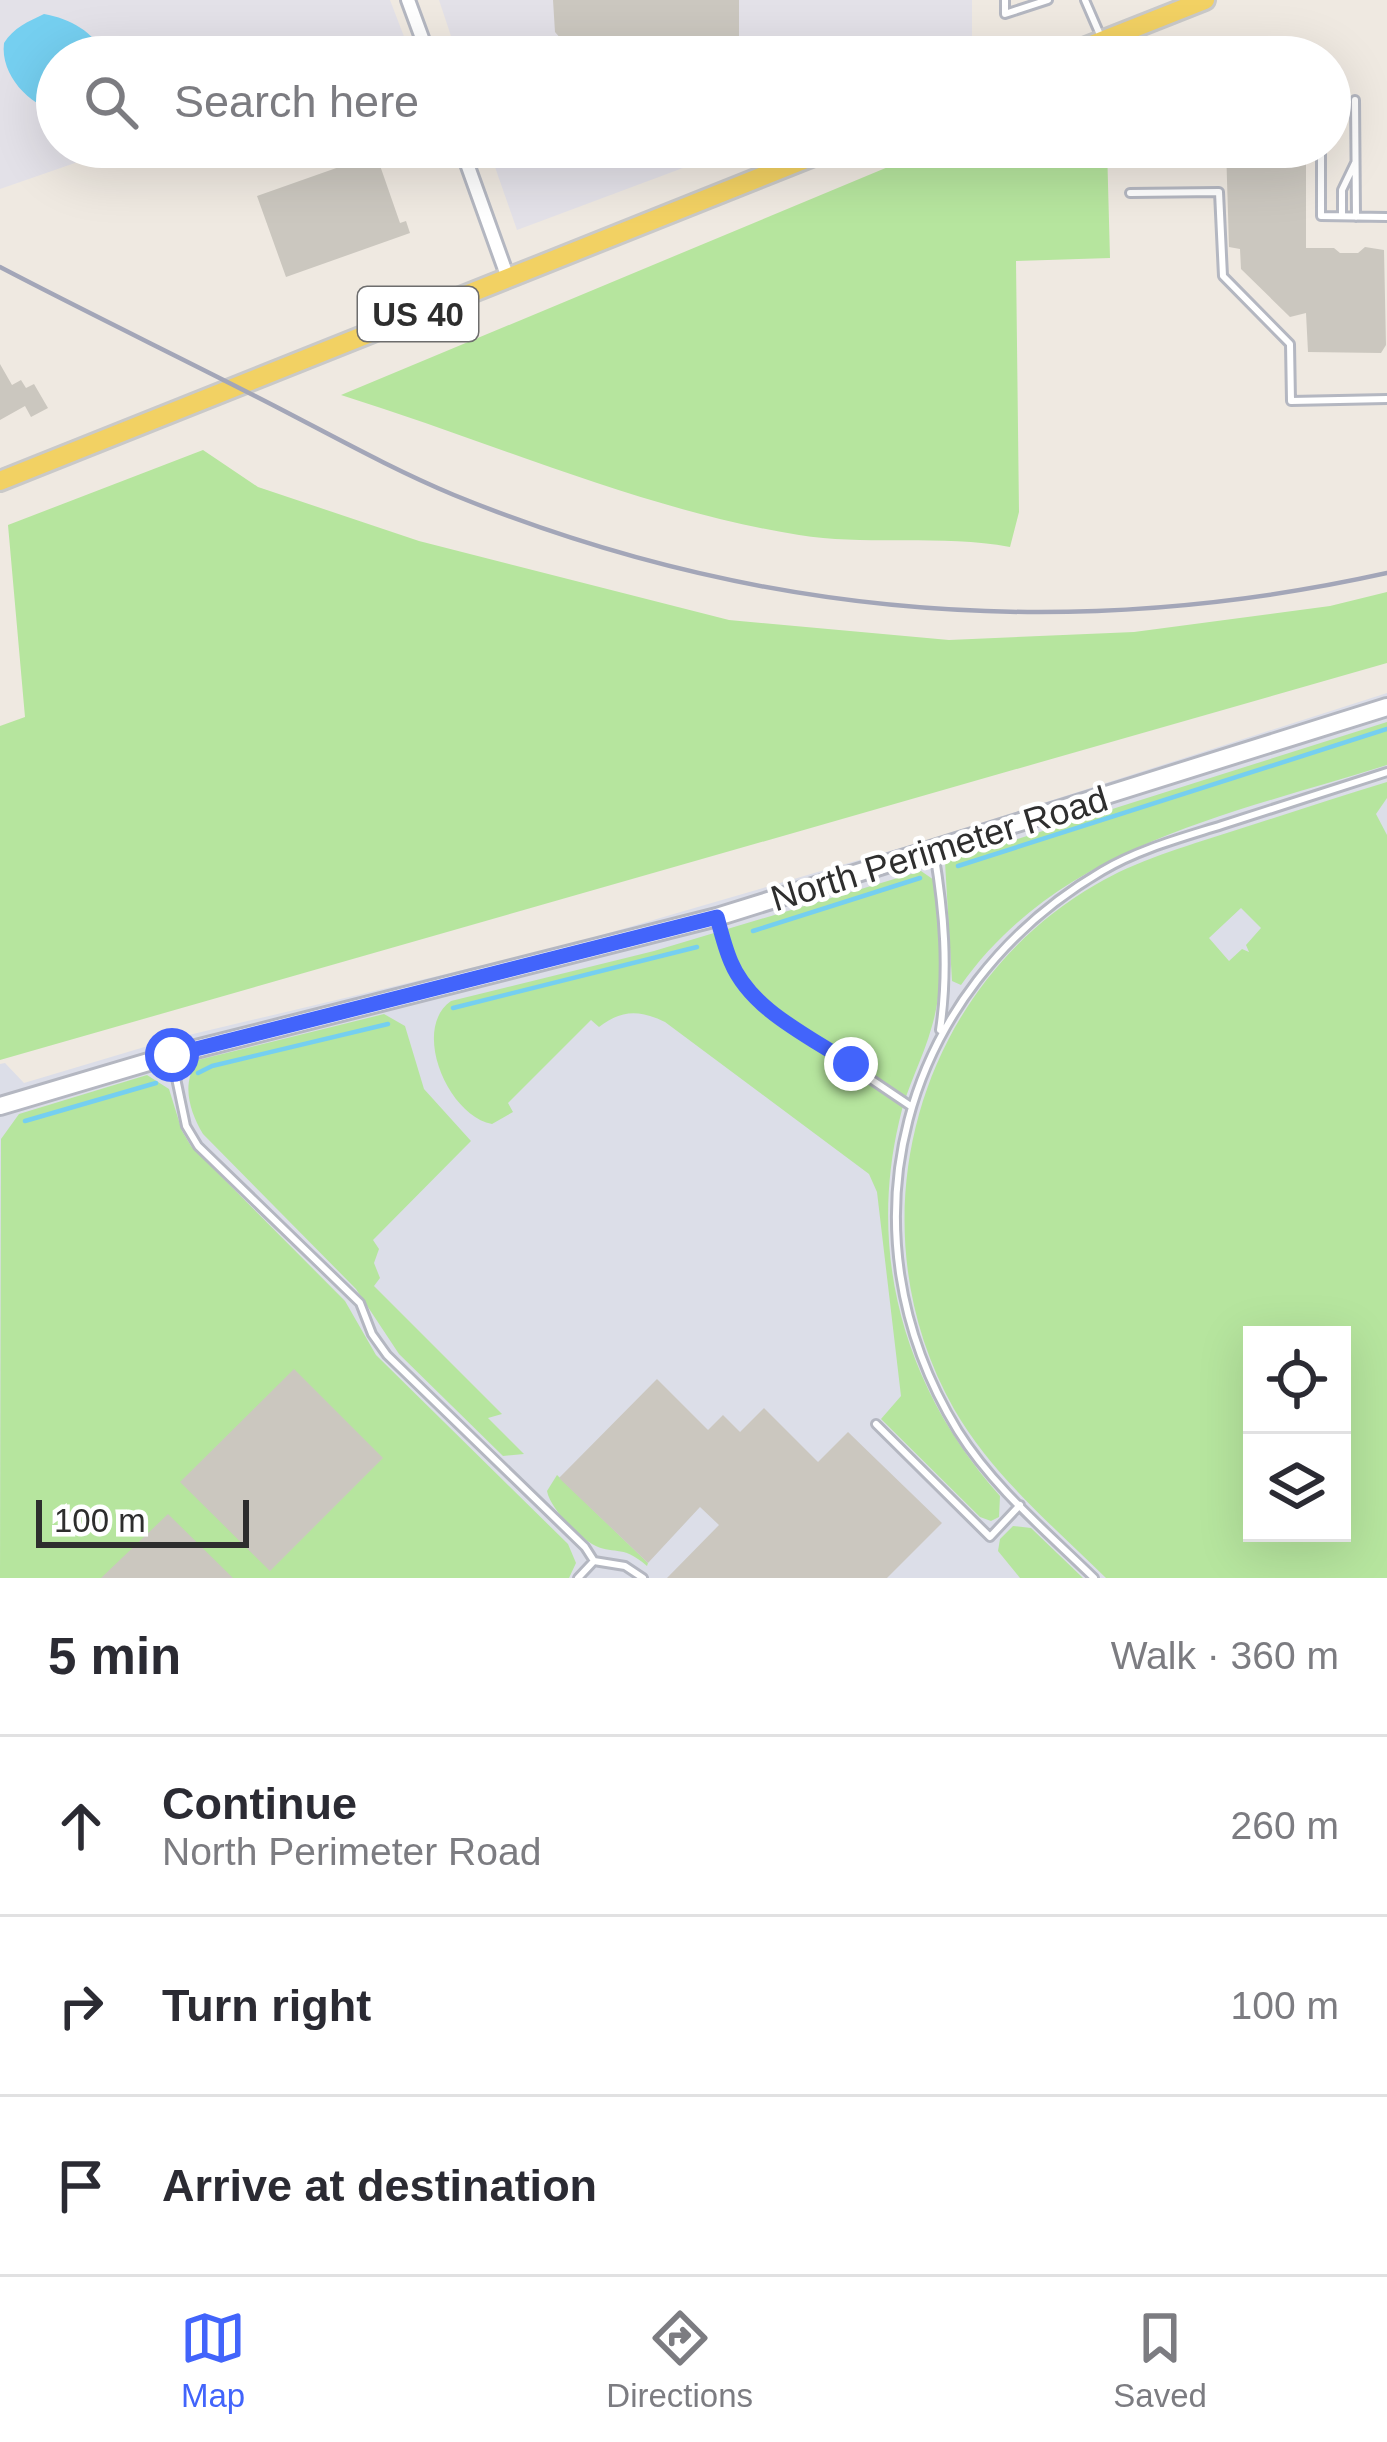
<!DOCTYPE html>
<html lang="en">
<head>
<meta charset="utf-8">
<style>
	body { margin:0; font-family:Helvetica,sans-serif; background:#f2f2f3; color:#2b2b33 }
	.controls { position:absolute; right:36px; bottom:36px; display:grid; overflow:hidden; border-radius:0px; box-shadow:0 12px 48px #0002 }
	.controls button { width:108px; height:108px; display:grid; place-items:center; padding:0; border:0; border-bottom:3px solid #e1e1e2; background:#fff; color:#2b2b33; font:60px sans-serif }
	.scale { position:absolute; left:36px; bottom:30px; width:213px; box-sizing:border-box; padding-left:12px; border:6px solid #2e2e2e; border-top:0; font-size:33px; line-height:42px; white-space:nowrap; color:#2e2e2e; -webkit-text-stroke:9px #fff; paint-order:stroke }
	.stop { position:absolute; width:36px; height:36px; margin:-27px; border:9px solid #4264fb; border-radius:50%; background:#fff }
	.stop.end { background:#4264fb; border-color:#fff; box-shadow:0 3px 12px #0008 }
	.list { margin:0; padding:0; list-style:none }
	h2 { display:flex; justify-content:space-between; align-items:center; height:156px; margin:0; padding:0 48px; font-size:51px }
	h2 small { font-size:39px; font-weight:400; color:#7c7c81 }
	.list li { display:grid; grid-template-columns:78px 1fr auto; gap:36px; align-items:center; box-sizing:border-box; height:180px; padding:0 48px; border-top:3px solid #e1e1e2 }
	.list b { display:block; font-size:45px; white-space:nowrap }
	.list p { margin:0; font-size:39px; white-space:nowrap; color:#7c7c81 }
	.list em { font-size:39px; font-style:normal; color:#7c7c81 }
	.icon { flex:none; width:66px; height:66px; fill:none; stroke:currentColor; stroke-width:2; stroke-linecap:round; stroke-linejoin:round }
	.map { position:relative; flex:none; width:1387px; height:1578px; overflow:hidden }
	.search { position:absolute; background:#fff; box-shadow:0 12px 48px #0002; left:36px; right:36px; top:36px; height:132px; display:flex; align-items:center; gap:30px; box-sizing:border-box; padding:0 42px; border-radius:66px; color:#7c7c81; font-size:45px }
	.sheet { height:696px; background:#fff }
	nav { display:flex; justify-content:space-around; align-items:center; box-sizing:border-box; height:168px; border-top:3px solid #e1e1e2; background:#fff; font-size:33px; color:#7c7c81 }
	nav a { display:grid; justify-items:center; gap:6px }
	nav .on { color:#4264fb }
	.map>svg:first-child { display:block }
	.industrial { fill:#e3e1e8 }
	.airport { fill:#dcdee8; fill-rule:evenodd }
	.green { fill:#b6e59e; fill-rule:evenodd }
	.water { fill:#75cff0 }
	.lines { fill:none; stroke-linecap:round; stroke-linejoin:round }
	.stream { stroke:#75cff0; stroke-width:4.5 }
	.building { fill:#cbc7bf }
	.lane-casing { stroke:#b4b7c1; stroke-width:12 }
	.street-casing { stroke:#b4b7c1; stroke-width:18 }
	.secondary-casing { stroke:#b4b7c1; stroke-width:22 }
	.primary-casing { stroke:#c9c9c9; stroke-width:24 }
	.lane { stroke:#fff; stroke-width:6 }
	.street { stroke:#fff; stroke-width:12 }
	.secondary { stroke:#fff; stroke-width:16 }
	.primary { stroke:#f2d163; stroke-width:18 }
	.rail { stroke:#a3a6b8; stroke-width:4.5 }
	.route { stroke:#4264fb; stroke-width:15 }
	.labels { text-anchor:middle; stroke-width:9; stroke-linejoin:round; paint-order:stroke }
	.shield { fill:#fff; stroke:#6d6d6d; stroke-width:3 }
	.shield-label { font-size:33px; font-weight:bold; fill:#2e2e2e }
	.street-label { font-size:36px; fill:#2e2e2e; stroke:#fff }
</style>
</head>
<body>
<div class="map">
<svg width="1387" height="1578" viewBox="0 0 1387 1578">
	<rect width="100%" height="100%" fill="#efe9e1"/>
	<path class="industrial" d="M0,0h390l18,47 -30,10h-321v90h64l-121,42z
		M439,0h533v57h-514z
		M488,147h251l-222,83z"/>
	<path class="airport" d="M1387,693v885h-1387v-514l5,-1 19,20 144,-43 396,-94 367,-107zM1252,1335h90v198h-90z"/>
	<path class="green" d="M936,147h171l3,111 -94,3 3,251 -9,35c-69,-13 -141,-1 -211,-12 -157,-25 -307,-93 -458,-140z
		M203,450l55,37 161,54 310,79 220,20 185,-8 196,-26 57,-14v71l-1387,397v-334l25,-9 -17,-192z
		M1387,722v43c-154,49 -327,80 -426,220l-9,-4 -7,-119z
		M1387,782v16l-11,16 11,21v743h-281c-54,-53 -114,-103 -152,-169 -103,-182 -40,-419 141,-524 42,-25 89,-38 135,-53 53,-17 105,-34 157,-50zM1241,908l20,20 -15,17 3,7 -7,-3 -13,12 -20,-23zM1252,1335h90v198h-90z
		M921,871l13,9c6,49 12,98 -2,146 -9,33 -26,62 -33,96 -32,137 8,270 101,374l-1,21 -8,4 -11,-4 -99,-98 20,-23 -24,-204 -8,-18 -204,-152c-25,-12 -43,-13 -66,5l-8,-7 -83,83 5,9 -21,12c-44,-8 -81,-95 -41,-123l203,-50z
		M384,1014l21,12 19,63 47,52 -98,99 6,9 -5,14 6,15 -6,8 128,128 -14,4 36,36 -21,2 -104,-102 -43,-65 -153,-155c-14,-24 -22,-51 -5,-74z
		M147,1075l22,14 13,42 9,15 154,155 31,54 192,189 8,19 -7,15h-569l1,-439 18,-25z
		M557,1475l91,88 -1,3c-26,-23 -34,-10 -55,-22 -15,-9 -42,-36 -45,-53z
		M1013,1526l18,2 52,50h-63l-22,-27 2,-12z"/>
	<path class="water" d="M44,14c27,5 49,17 62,43h-49v54c-27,-5 -57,-36 -53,-68 9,-15 25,-22 40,-29z"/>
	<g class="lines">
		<path class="stream" d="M958,866l429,-137
			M753,931l167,-53
			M453,1008l244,-61
			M198,1073l14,-7 176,-42
			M25,1121l131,-38"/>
	</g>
	<path class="building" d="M553,0h186v48l-171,-1 -13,-15z
		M1226,147h80v101h28l6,5h18l7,-6 19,3 2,95 -5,8 -73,-1 -2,-39 -16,4 -49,-48 -1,-20 -11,-2z
		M376,154l24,69 6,-2 4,12 -124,44 -29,-81z
		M0,364l12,21 9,-5 5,8 8,-4 14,24 -17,9 -6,-11 -25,14z
		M294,1369l89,89 -113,113 -90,-89z
		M657,1379l51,51 15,-15 17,17 24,-24 54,54 30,-30 94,91 -55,55h-220l52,-53 -19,-18 -52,56 -89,-85z
		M168,1514l65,64h-132z"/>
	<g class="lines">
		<g class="lane-casing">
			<path id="lane" d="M1005,0v14l43,-14
				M1085,0l16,37
				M1355,100l1,117
				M1321,147v69l66,1
				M1130,193l89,-1 4,84 67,68 1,57 96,-2
				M1342,216v-26l13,-27
				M934,852c10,60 15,117 6,178
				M718,920l13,43 16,27 26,23 139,94
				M172,1059l14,67 12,20 162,157 12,31 15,21 198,192 9,14 31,5 18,12
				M876,1424l114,113 30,-32
				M578,1578l16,-17
				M1094,1578c-47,-46 -101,-91 -136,-147 -123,-201 -57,-442 144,-560 37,-22 79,-33 120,-46 55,-18 110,-35 165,-53"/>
		</g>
		<g class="street-casing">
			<path id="street" d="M408,0l21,57
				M461,147l47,131"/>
		</g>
		<g class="secondary-casing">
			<path id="secondary" d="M0,1106l172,-51 545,-138 670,-210"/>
		</g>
		<g class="primary-casing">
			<path id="primary" d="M1061,57l144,-57
				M0,481l836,-334"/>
		</g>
		<use href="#lane" class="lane"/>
		<use href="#street" class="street"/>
		<use href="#secondary" class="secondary"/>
		<use href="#primary" class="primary"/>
		<path class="rail" d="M0,267c86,45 173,87 259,131 65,33 128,69 195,97 304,124 613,149 933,78"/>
	</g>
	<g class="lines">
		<path class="route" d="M172,1055l545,-138c4,15 8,31 14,45 20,48 78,74 120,102"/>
	</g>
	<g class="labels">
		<rect class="shield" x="358" y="287" width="120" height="54" rx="9"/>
		<g class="shield-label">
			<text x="418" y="326">US 40</text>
		</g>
		<g class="street-label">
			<text transform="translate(939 848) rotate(-17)" y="13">North Perimeter Road</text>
		</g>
	</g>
</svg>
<div class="controls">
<button><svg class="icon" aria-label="locate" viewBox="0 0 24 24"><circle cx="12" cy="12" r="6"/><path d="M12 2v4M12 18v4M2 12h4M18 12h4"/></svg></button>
<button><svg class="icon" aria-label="layers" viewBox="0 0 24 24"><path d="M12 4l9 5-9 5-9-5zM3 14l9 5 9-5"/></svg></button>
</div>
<div class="scale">100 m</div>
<div class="stop" style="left:172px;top:1055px"></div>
<div class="stop end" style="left:851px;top:1064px"></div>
<div class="search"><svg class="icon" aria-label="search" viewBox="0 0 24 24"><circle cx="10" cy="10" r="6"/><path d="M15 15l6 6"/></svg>Search here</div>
</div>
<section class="sheet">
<h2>5 min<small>Walk · 360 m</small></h2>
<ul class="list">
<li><svg class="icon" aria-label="ahead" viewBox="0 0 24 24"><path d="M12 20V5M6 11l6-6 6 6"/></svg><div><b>Continue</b><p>North Perimeter Road</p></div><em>260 m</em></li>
<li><svg class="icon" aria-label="right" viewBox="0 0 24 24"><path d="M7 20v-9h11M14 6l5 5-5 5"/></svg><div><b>Turn right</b></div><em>100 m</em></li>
<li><svg class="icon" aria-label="arrive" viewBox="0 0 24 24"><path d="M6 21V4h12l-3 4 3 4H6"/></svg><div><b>Arrive at destination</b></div></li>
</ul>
</section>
<nav>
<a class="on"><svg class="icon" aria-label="map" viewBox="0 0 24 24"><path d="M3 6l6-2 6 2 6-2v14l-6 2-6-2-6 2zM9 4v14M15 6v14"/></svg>Map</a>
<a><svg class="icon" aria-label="directions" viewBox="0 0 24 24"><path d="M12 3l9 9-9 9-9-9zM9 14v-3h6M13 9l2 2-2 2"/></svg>Directions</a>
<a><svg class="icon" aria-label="saved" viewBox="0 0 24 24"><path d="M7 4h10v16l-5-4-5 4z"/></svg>Saved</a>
</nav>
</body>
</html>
